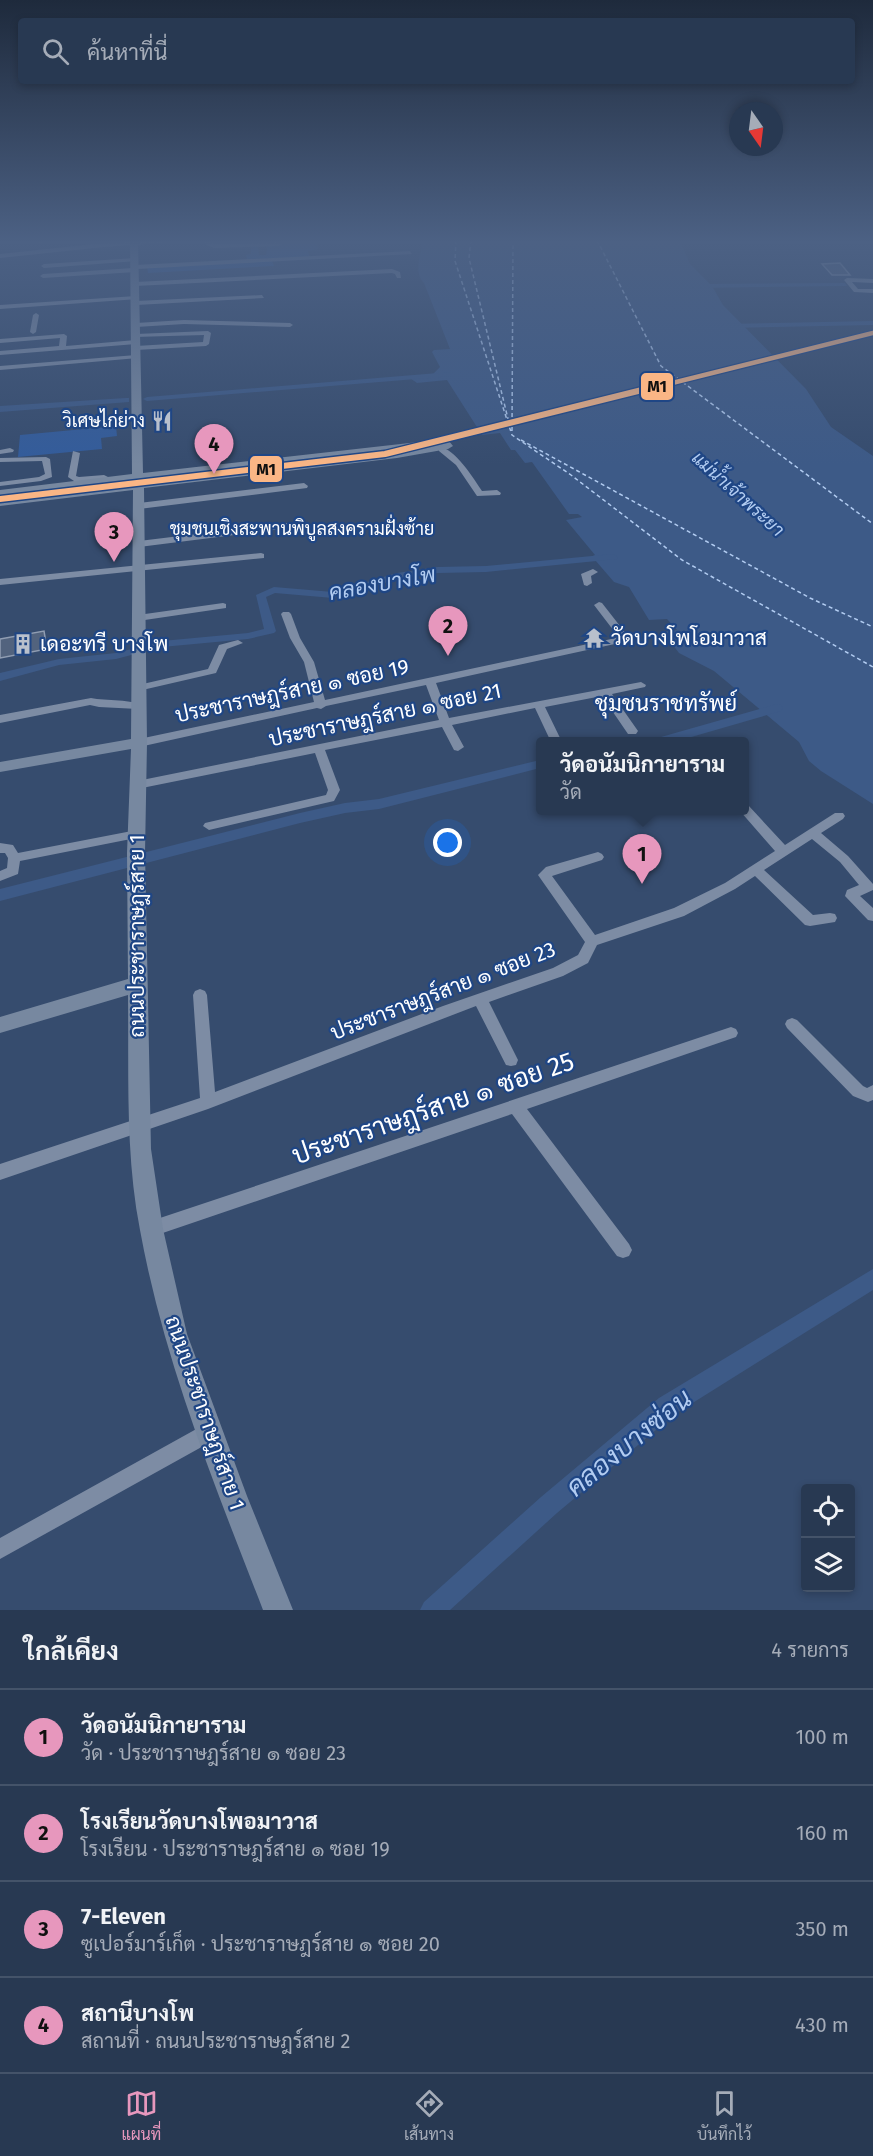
<!DOCTYPE html>
<html lang="th">
<head>
<meta charset="utf-8">
<style>
	body { margin:0; font-family:"Fira Sans",Sarabun,sans-serif; background:#34445c; color:#f1f3f6 }
	.controls { position:absolute; right:18px; bottom:18px; display:grid; overflow:hidden; border-radius:6px; box-shadow:0 3px 9px #0003 }
	.controls button { width:54px; height:54px; display:grid; place-items:center; padding:0; border:0; border-bottom:2px solid #445369; background:#283952; color:#f1f3f6; font:30px sans-serif }
	.compass { position:absolute; left:729px; top:102px; width:54px; height:54px; border-radius:50%; background:#283952; box-shadow:0 3px 9px #0003; rotate:166deg }
	.you { position:absolute; left:448px; top:843px; width:21px; height:21px; margin:-15px; border:4px solid #fff; border-radius:50%; background:#1a73e8; box-shadow:0 0 0 9px #1a73e833 }
	.badge { display:grid; place-items:center; width:39px; height:39px; border-radius:50%; background:#e797bd; color:#111; font-size:20px; font-weight:700 }
	.pin { position:absolute; translate:-50% -50px; filter:drop-shadow(0 2px 3px #0008) }
	.pin::after { content:''; position:absolute; top:32px; width:21px; height:18px; background:inherit; clip-path:polygon(0 0,100% 0,50% 100%) }
	.popup { position:absolute; left:536px; top:737px; width:213px; height:78px; box-sizing:border-box; display:grid; place-content:center; border-radius:6px; background:#283952; filter:drop-shadow(0 2px 4px #0005); font-size:20px; white-space:nowrap; color:#a5acb8 }
	.popup b { font-size:22px; color:#f1f3f6 }
	.popup::after { content:''; position:absolute; left:50%; top:100%; margin-left:-12px; border:12px solid transparent; border-top-color:#283952 }
	.list { margin:0; padding:0; list-style:none }
	h2 { display:flex; justify-content:space-between; align-items:center; height:78px; margin:0; padding:0 24px; font-size:26px }
	h2 small { font-size:20px; font-weight:400; color:#a5acb8 }
	.list li { display:grid; grid-template-columns:39px 1fr auto; gap:18px; align-items:center; box-sizing:border-box; height:96px; padding:0 24px; border-top:2px solid #445369 }
	.list b { display:block; font-size:22px; white-space:nowrap }
	.list p { margin:0; font-size:20px; white-space:nowrap; color:#a5acb8 }
	.list em { font-size:20px; font-style:normal; color:#a5acb8 }
	.icon { flex:none; width:33px; height:33px; fill:none; stroke:currentColor; stroke-width:2; stroke-linecap:round; stroke-linejoin:round }
	.map { position:relative; flex:none; width:873px; height:1610px; overflow:hidden }
	.search { position:absolute; background:#283952; box-shadow:0 3px 9px #0003; left:18px; right:18px; top:18px; height:66px; display:flex; align-items:center; gap:15px; box-sizing:border-box; padding:0 21px; border-radius:6px; color:#a5acb8; font-size:22px }
	.sheet { height:462px; background:#283952 }
	nav { display:flex; justify-content:space-around; align-items:center; box-sizing:border-box; height:84px; border-top:2px solid #445369; background:#283952; font-size:16px; color:#a5acb8 }
	nav a { display:grid; justify-items:center; gap:3px }
	nav .on { color:#e797bd }
	.map>svg:first-child { display:block }
	.green { fill:#335c9b }
	.water { fill:#3d5a87 }
	.lines { fill:none; stroke-linecap:round; stroke-linejoin:round }
	.canal { fill:#3d5a87; fill-rule:evenodd }
	.ferry { stroke:#b2ccf1; stroke-width:1.5; stroke-dasharray:4 3; stroke-linecap:butt }
	.building { fill:#52637e; stroke:#909db2; stroke-width:1.5 }
	.street { fill:#7d8ca4; fill-rule:evenodd }
	.secondary { fill:#7788a0; fill-rule:evenodd }
	.metro-1-far1-casing { stroke:#1f4685; stroke-width:7 }
	.metro-1-casing { stroke:#1f4685; stroke-width:9 }
	.metro-1-far1 { stroke:#fab685; stroke-width:4.5 }
	.metro-1 { stroke:#fab685; stroke-width:6 }
	.labels { text-anchor:middle; stroke-width:4.5; stroke-linejoin:round; paint-order:stroke }
	.far-poi-label { font-size:18px; fill:#fff; stroke:#1f4685; text-anchor:end }
	.far-water-label { font-size:18px; font-style:italic; fill:#b2ccf1; stroke:#1f4685 }
	.far-neighbourhood-label { font-size:18px; fill:#fff; stroke:#1f4685 }
	.poi-label { font-size:21px; fill:#fff; stroke:#1f4685; text-anchor:start }
	.street-label { font-size:21px; fill:#fff; stroke:#1f4685 }
	.water-label { font-size:22px; font-style:italic; fill:#b2ccf1; stroke:#1f4685 }
	.neighbourhood-label { font-size:22px; fill:#fff; stroke:#1f4685 }
	.near-street-label { font-size:26px; fill:#fff; stroke:#1f4685 }
	.near-water-label { font-size:27px; font-style:italic; fill:#b2ccf1; stroke:#1f4685 }
	.line-badge { stroke:#1f4685; stroke-width:2 }
	.pale-badge-label { font-size:16px; text-anchor:middle; font-weight:bold; fill:#111 }
</style>
</head>
<body>
<div class="map">
<svg width="873" height="1610" viewBox="0 0 873 1610">
	<rect width="100%" height="100%" fill="#364c6e"/>
	<path class="green" d="M311,240h4l3,9 -10,2 2,8 -38,2 2,5 -126,7 -1,-7 100,-6 -1,-5 5,-1v-8l7,-1 1,10h7l2,-10 42,-2z
		M116,426l1,10 -16,2 1,11 -84,8 2,-22z"/>
	<path class="water" d="M423,240h253l6,5 8,19 22,22 11,19 83,84 25,38 42,29v348l-52,-33 -12,-10 -10,-19 -85,-71 -35,-18 -16,-21 14,-2 -10,-11 -18,1 -20,-33 -15,-5 -19,-22 -9,-1 9,-4 -29,-35 16,-3 -4,-3h-9l-37,-52 -7,1 -10,-13h-4l-11,-17 -18,2 -35,-55 -30,3 -7,-5 21,-2 9,-9 -8,-15 2,-2 16,-1 -26,-66c-11,-11 -3,-29 -1,-43z"/>
	<g class="lines">
		<path class="canal" d="M845,283l2,3 -153,2 -3,-2 3,-2z
			M873,321v4l-148,3 -4,-2 4,-2z
			M450,372h3v4l-306,25 -4,-2 4,-2z
			M126,398h3v4l-129,10v-6z
			M613,554l5,3 -1,2 -131,13 -48,1 -40,6 -65,19 -58,-5 -9,4 10,34 -2,2 -26,6 -86,8 -46,12 -57,6 -59,16v-8l59,-14 57,-6 46,-12 86,-8 16,-4 -8,-34 18,-8 59,5 64,-19 41,-6 48,-1z
			M777,704l4,1 2,3 -2,3 -107,31h-22l2,-3z
			M540,760v8l-161,41 -34,4 -45,10 -300,78v-12l300,-76 45,-10 34,-4z
			M873,1269v21l-198,124 -118,99 -107,97h-30l4,-8 117,-105 118,-99z"/>
		<path class="ferry" d="M456,240l-1,21 57,174 59,40 111,85 191,107
			M471,240l-2,18 40,165
			M597,240l64,126 212,158
			M512,431l1,-191
			M521,440l289,158 63,29"/>
	</g>
	<path class="building" d="M840,263l10,12h-18l-10,-11z
		M44,631l3,18 -47,9v-19z"/>
	<g class="lines">
		<path class="street" d="M38,240h6l-1,4h-4z
			M171,240h38l5,4 65,-2 3,2 -3,2 -65,2 -8,-3 -3,-5 -99,7 -104,11v-4l104,-11z
			M410,251l2,3 -275,15 1,1 -3,2 -92,6 -3,-2 3,-2 90,-6 -1,-1 3,-2z
			M135,258l2,3 -93,7 -3,-2 3,-2z
			M392,269l8,3 1,6h-4l-2,-4 -3,-1 -257,13 -3,-2 3,-2z
			M847,278l26,1v4l-21,-1 6,7h15v4l-19,-1 -10,-12z
			M262,295l2,3 -128,7 -3,-2 3,-2z
			M136,296l2,3 -138,10v-4z
			M36,313l3,2 -3,17 -3,2 -3,-2 3,-17z
			M184,320l106,3 3,2 -3,2 -106,-3 -48,3 -3,-2 3,-2z
			M208,331l3,2 -2,11 -3,2 -70,4 -3,-2 3,-2 67,-4 1,-7 -70,2v-2l2,-1z
			M64,334l3,2 -1,10 70,-6 3,2 -3,2 -136,11v-4l59,-5 1,-8 -60,5v-4z
			M136,355l2,1v2l-138,12v-4z
			M439,447c15,0 35,32 43,44l15,-1 4,3 -1,2 -23,1 -21,-31 -17,-14z
			M10,448l4,2 -1,2 -13,2v-4z
			M73,451l7,2 -4,23 3,1 25,-2 4,2 -1,2 -24,3 -1,4h-6l-2,-5 -6,-4z
			M46,457l4,2 2,18 -11,4 -41,5v-4l39,-5 6,-3 -3,-13 -42,1v-4z
			M304,483l4,3 -1,2 -168,21 -4,-3 4,-3z
			M286,523l3,1v4l-150,19 -5,-3 5,-3z
			M261,553l3,1v4l-264,27v-6z
			M593,569l5,3 -7,4 1,7 -5,3 -3,-1 -3,-11z
			M599,602l3,1 25,32 -3,7 -188,41 13,35 192,-36 5,3 -1,2 -33,7 26,37 -2,3h-8l-26,-38 -57,11 17,35h-11l-16,-34 -83,17 12,22 -6,4 -4,-1 -12,-23 -117,23 15,40 -6,11 -125,29 -6,-4 2,-3 121,-28 2,-5 -13,-37 -178,36 -6,-4 6,-4 302,-61 -13,-35 -100,21 -5,3 -4,-1 -178,39 -4,-1 -2,-3 2,-3 4,-1 175,-37 -10,-40 -14,-24 -9,-24 2,-2h6l2,2 9,24 14,24 11,38 291,-62 1,-3 -23,-30z
			M223,603l3,1v4l-88,13 -5,-3 5,-3z
			M238,640l5,3 -16,6 -11,24 -78,18 -5,-3 1,-2 74,-17 11,-24z
			M91,698c14,3 43,1 52,8l-5,3 -39,-2 -9,-2 -90,18v-8z
			M744,804l4,1 37,40 50,-32h8l2,3 -2,3 -22,14 27,23 25,28v6l-13,6 13,12v13l-5,-1 -23,-24 2,-6 12,-5 -19,-23 -28,-23 -48,31 49,45 17,-2 5,1 2,4 -2,4 -25,4 -5,-1 -50,-49 -20,13 -51,27 -87,29 -9,18 -25,13 -74,26 29,58 -2,5 -5,1 -5,-1 -30,-59 -268,103 -208,71v-16l200,-66 -7,-103 2,-4 5,-2 5,2 2,4 8,97 228,-86 110,-38 25,-13 7,-13 -47,-67 8,-8 52,-15 4,2 2,3 -2,3 -50,16 43,59 79,-27 51,-25 50,-32 -35,-40 4,-1z
			M137,830l6,4 -2,3 -121,24 -2,13 -18,7v-10l7,-3 1,-10 -3,-5h-5v-10l13,2 5,8z
			M792,1018l5,2 66,66 4,2 6,-3v15l-5,2 -15,-6 -66,-68 -2,-4 2,-4z
			M731,1027l5,2 2,4 -2,4 -209,72 102,135 3,6 -3,6 -6,2 -6,-2 -105,-142 -361,123 -6,-2 -2,-6 2,-6 6,-2z
			M209,1422l7,3 3,7 -3,7 -216,120v-21z"/>
		<path class="secondary" d="M130,240h8l5,233 293,-33 13,1 4,5 -5,3 -51,9 -253,30 3,255 -2,110 6,296 12,80 24,105 60,162 46,114h-30c-48,-124 -99,-248 -123,-380 -15,-77 -11,-157 -12,-235l-128,38v-16l128,-38 -1,-126 4,-104 -131,23v-10l131,-23 2,-249 -133,16v-8l132,-17 -132,15v-6l132,-16zM413,449l-16,3 -253,30v-2z"/>
		<g class="metro-1-far1-casing">
			<path id="metro-1-far1" d="M644,390l229,-57"/>
		</g>
		<g class="metro-1-casing">
			<path id="metro-1" d="M0,499l385,-45 265,-66"/>
		</g>
		<use href="#metro-1-far1" class="metro-1-far1"/>
		<use href="#metro-1" class="metro-1"/>
	</g>
	<linearGradient id="sky" x2="0" y2="1"><stop stop-color="#1e2a3c"/><stop offset="0.52" stop-color="#4c6184"/><stop offset="1" stop-color="#4c6184" stop-opacity="0"/></linearGradient>
	<rect width="873" height="465" fill="url(#sky)"/>
	<defs>
		<g id="restaurant-bare" transform="scale(1.62)"><path d="M-5-6h1v4h1v-4h1v4h1v-4h1v5L-1.5 .5V6h-2V.5L-5-1ZM5-6V6H3V1.5H1.5Q1.5-4 5-6Z" fill="#b9c0cc" stroke="#1f4685" stroke-width="2.5" paint-order="stroke"/></g>
		<g id="temple-bare" transform="scale(1.62)"><path d="M0-6L5-2H3V0L6.5 2.5H4V6H1.5V3h-3V6H-4V2.5H-6.5L-3 0V-2H-5Z" fill="#b9c0cc" stroke="#1f4685" stroke-width="2.5" paint-order="stroke"/></g>
		<g id="building-bare" transform="scale(1.62)"><path d="M-4-6H4V6H1V3H-1V6H-4ZM-2.5-4.3h1.7v1.8h-1.7ZM.8-4.3h1.7v1.8H.8ZM-2.5-1h1.7V.8h-1.7ZM.8-1h1.7V.8H.8Z" fill="#b9c0cc" stroke="#1f4685" stroke-width="2.5" paint-order="stroke"/></g>
	</defs>
	<g fill-rule="evenodd">
		<use href="#restaurant-bare" x="162" y="421"/>
		<use href="#temple-bare" x="594" y="638"/>
		<use href="#building-bare" x="23" y="644"/>
	</g>
	<g class="labels">
		<g class="far-poi-label">
			<text x="145" y="427">วิเศษไก่ย่าง</text>
		</g>
		<g class="far-water-label">
			<text transform="translate(738 494) rotate(42)" y="6">แม่น้ำเจ้าพระยา</text>
		</g>
		<g class="far-neighbourhood-label">
			<text x="302" y="535">ชุมชนเชิงสะพานพิบูลสงครามฝั่งซ้าย</text>
		</g>
		<g class="poi-label">
			<text x="611" y="645">วัดบางโพโอมาวาส</text>
			<text x="40" y="651">เดอะทรี บางโพ</text>
		</g>
		<g class="street-label">
			<text transform="translate(292 691) rotate(-12)" y="7">ประชาราษฎร์สาย ๑ ซอย 19</text>
			<text transform="translate(385 715) rotate(-12)" y="7">ประชาราษฎร์สาย ๑ ซอย 21</text>
			<text transform="translate(137 936) rotate(-90)" y="7">ถนนประชาราษฎร์สาย 1</text>
			<text transform="translate(443 991) rotate(-21)" y="7">ประชาราษฎร์สาย ๑ ซอย 23</text>
			<text transform="translate(205 1413) rotate(71)" y="7">ถนนประชาราษฎร์สาย 1</text>
		</g>
		<g class="water-label">
			<text transform="translate(382 583) rotate(-10)" y="8">คลองบางโพ</text>
		</g>
		<g class="neighbourhood-label">
			<text x="666" y="711">ชุมชนราชทรัพย์</text>
		</g>
		<g class="near-street-label">
			<text transform="translate(433 1108) rotate(-19)" y="9">ประชาราษฎร์สาย ๑ ซอย 25</text>
		</g>
		<g class="near-water-label">
			<text transform="translate(629 1443) rotate(-39)" y="9">คลองบางซ่อน</text>
		</g>
	</g>
	<g class="line-badge">
		<rect x="640" y="372" width="34" height="29" rx="6" fill="#fab685"/>
		<rect x="249" y="455" width="34" height="28" rx="6" fill="#fab685"/>
	</g>
	<g class="pale-badge-label">
		<text x="657" y="392">M1</text>
		<text x="266" y="475">M1</text>
	</g>
</svg>
<div class="controls">
<button><svg class="icon" aria-label="locate" viewBox="0 0 24 24"><circle cx="12" cy="12" r="6"/><path d="M12 2v4M12 18v4M2 12h4M18 12h4"/></svg></button>
<button><svg class="icon" aria-label="layers" viewBox="0 0 24 24"><path d="M12 4l9 5-9 5-9-5zM3 14l9 5 9-5"/></svg></button>
</div>
<svg class="compass" viewBox="-18 -18 36 36"><path d="M0-13l5 13h-10z" fill="#e53935"/><path d="M0 13l5-13h-10z" fill="#a5acb8"/></svg>
<div class="you"></div>
<div class="pin badge" style="left:642px;top:884px">1</div>
<div class="popup"><b>วัดอนัมนิกายาราม</b>วัด</div>
<div class="pin badge" style="left:448px;top:656px">2</div>
<div class="pin badge" style="left:114px;top:562px">3</div>
<div class="pin badge" style="left:214px;top:474px">4</div>
<div class="search"><svg class="icon" aria-label="search" viewBox="0 0 24 24"><circle cx="10" cy="10" r="6"/><path d="M15 15l6 6"/></svg>ค้นหาที่นี่</div>
</div>
<section class="sheet">
<h2>ใกล้เคียง<small>4 รายการ</small></h2>
<ul class="list">
<li><span class="badge">1</span><div><b>วัดอนัมนิกายาราม</b><p>วัด · ประชาราษฎร์สาย ๑ ซอย 23</p></div><em>100 m</em></li>
<li><span class="badge">2</span><div><b>โรงเรียนวัดบางโพอมาวาส</b><p>โรงเรียน · ประชาราษฎร์สาย ๑ ซอย 19</p></div><em>160 m</em></li>
<li><span class="badge">3</span><div><b>7-Eleven</b><p>ซูเปอร์มาร์เก็ต · ประชาราษฎร์สาย ๑ ซอย 20</p></div><em>350 m</em></li>
<li><span class="badge">4</span><div><b>สถานีบางโพ</b><p>สถานที่ · ถนนประชาราษฎร์สาย 2</p></div><em>430 m</em></li>
</ul>
</section>
<nav>
<a class="on"><svg class="icon" aria-label="map" viewBox="0 0 24 24"><path d="M3 6l6-2 6 2 6-2v14l-6 2-6-2-6 2zM9 4v14M15 6v14"/></svg>แผนที่</a>
<a><svg class="icon" aria-label="directions" viewBox="0 0 24 24"><path d="M12 3l9 9-9 9-9-9zM9 14v-3h6M13 9l2 2-2 2"/></svg>เส้นทาง</a>
<a><svg class="icon" aria-label="saved" viewBox="0 0 24 24"><path d="M7 4h10v16l-5-4-5 4z"/></svg>บันทึกไว้</a>
</nav>
</body>
</html>
